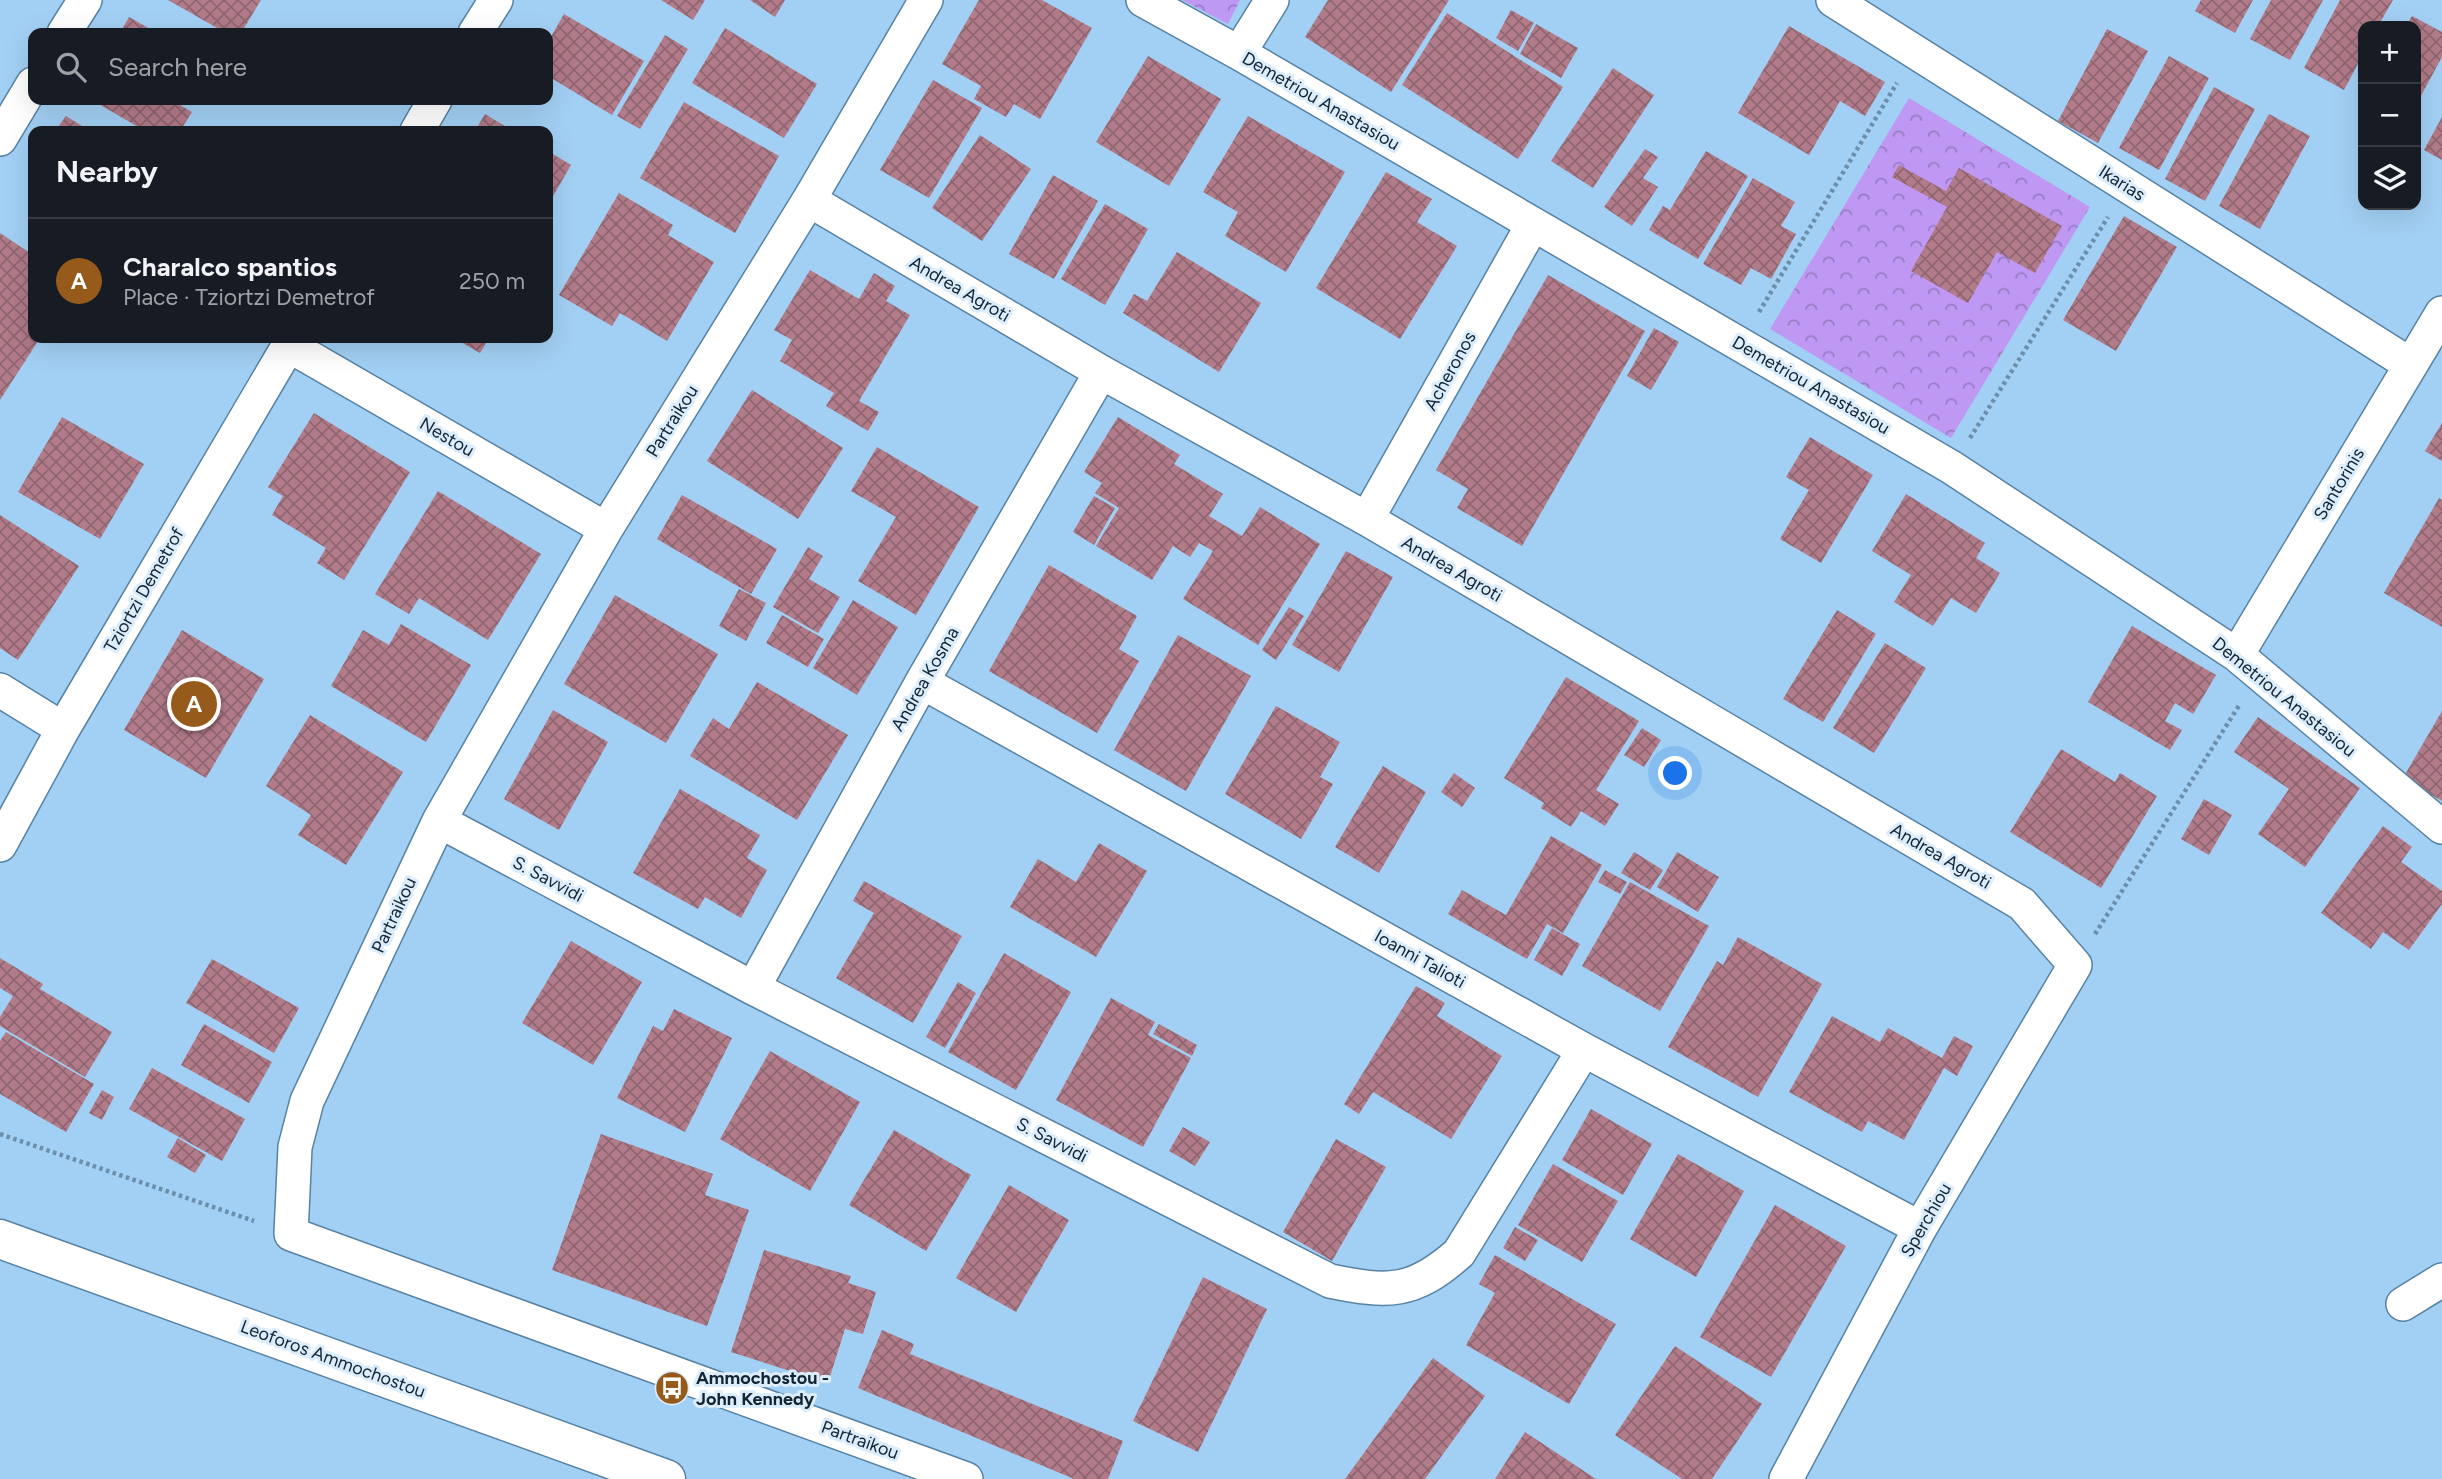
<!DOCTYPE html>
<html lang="en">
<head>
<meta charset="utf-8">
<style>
	body { margin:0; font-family:Figtree,sans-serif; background:#20242c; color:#f1f3f6 }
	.controls { position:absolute; right:21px; top:21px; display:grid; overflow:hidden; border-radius:14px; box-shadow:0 7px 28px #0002 }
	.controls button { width:63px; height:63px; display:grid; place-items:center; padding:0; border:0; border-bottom:2px solid #363941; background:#171b24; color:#f1f3f6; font:35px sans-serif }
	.you { position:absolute; left:1676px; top:774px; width:24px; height:24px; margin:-18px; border:5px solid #fff; border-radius:50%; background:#1a73e8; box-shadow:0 0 0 10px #1a73e833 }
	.badge { display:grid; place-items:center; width:46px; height:46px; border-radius:50%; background:#965b1b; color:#fff; font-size:23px; font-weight:700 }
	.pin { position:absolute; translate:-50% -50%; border:4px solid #fff; box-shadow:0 2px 7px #0006 }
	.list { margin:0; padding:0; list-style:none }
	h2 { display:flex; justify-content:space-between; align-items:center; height:91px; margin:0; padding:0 28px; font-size:30px }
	h2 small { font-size:23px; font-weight:400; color:#9ea1a6 }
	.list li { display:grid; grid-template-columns:46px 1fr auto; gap:21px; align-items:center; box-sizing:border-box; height:126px; padding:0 28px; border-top:2px solid #363941 }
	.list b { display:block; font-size:26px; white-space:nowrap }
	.list p { margin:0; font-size:23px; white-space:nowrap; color:#9ea1a6 }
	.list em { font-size:23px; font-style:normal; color:#9ea1a6 }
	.icon { flex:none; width:38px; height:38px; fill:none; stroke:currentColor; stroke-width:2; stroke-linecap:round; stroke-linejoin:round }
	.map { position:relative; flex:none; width:2442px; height:1479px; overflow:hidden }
	.search { position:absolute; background:#171b24; box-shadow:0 7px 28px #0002; left:28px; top:28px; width:525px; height:77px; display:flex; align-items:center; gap:18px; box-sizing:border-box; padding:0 24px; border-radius:14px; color:#9ea1a6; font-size:26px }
	.panel { position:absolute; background:#171b24; box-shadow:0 7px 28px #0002; left:28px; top:126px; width:525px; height:217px; border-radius:14px }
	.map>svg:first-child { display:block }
	.forest { fill:url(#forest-crowns) }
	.building { fill:url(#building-cross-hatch) }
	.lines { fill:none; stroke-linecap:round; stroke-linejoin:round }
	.minor-casing { stroke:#5782a3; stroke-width:36 }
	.secondary-casing { stroke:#5782a3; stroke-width:41 }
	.path { stroke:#6b8eaa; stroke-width:4.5; stroke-dasharray:3.5 3.5; stroke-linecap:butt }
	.minor { stroke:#fff; stroke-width:33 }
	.secondary { stroke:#fff; stroke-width:38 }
	.labels { text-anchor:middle; stroke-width:6; stroke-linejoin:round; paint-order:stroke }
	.street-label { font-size:18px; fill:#122432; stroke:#dbedfc }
	.poi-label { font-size:18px; font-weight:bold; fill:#122432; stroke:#dbedfc; text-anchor:start }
</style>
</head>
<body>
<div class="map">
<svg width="2442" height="1479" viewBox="0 0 2442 1479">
	<defs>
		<pattern id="forest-crowns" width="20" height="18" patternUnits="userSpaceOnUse" patternTransform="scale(1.75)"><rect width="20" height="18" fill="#be98f3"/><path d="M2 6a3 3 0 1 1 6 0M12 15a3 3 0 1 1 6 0" fill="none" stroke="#997cc5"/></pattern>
		<pattern id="building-cross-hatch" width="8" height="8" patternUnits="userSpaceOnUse" patternTransform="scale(1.75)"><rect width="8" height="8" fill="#b27b89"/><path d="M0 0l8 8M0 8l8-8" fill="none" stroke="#8f6571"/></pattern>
	</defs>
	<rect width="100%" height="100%" fill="#a2d0f4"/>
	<path class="forest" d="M1182,0h58l-12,24z
		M1909,98l181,109 -139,231 -181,-109z"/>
	<path class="building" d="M168,0h93l-20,33h-15z
		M661,0h44l-12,20z
		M750,0h35l-10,17z
		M979,0h63l50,28 -52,91 -26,-15 -8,13 -32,-18 7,-13 -39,-22z
		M1328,0h121l-58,92 -86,-55z
		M2201,0h52l-18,33 -40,-22z
		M2271,0h52l-33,60 -40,-21z
		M2340,0h53l-15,26h-15v28l-19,36 -40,-22z
		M1511,10l23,13 -16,28 -22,-13z
		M1447,13l116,74 -45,72 -116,-74z
		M564,14l80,47 -32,54 -64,-39v-34z
		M2412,16l30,16v25l-26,48v-79h-10z
		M129,17l28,16h-37z
		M1536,24l42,24 -17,30 -41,-24z
		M1789,26l96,56 -20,34 -25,-15 -31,54 -71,-42z
		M725,28l92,56 -33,54 -92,-55z
		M2107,29l41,22 -50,92 -40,-22z
		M665,35l23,14 -48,80 -23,-13z
		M1148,56l73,43 -52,87 -73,-44z
		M2169,56l40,22 -50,92 -40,-22z
		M1613,68l41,27 -61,93 -42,-27z
		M933,80l49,28 -53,90 -49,-28z
		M2214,87l41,22 -50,92 -40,-22z
		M92,100h91l-3,5 12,7 -12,19h-35z
		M684,102l95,54 -44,77 -95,-55z
		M485,114l28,17h-38z
		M2269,114l41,22 -50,93 -41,-23z
		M66,116l24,15h-35z
		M1248,116l97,56 -59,100 -61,-36 13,-24 -35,-20z
		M2442,117v43l-18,-10z
		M980,135l51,34 -49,72 -50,-33z
		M1645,149l13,8 -15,21 15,9 -26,39 -28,-19z
		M548,151l23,14 -23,40z
		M1706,151l42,25 -50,83 -49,-29 14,-24 7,4z
		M1899,165l47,26 13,-23 103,58 -27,47 -38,-21 -29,51 -57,-32 36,-64 -55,-30z
		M1386,172l46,27 -15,23 40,24 -57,93 -84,-51z
		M1053,175l45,26 -44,78 -45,-25z
		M1753,178l42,24 -14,24 15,8 -25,45 -20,-11 -10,17 -38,-21z
		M619,193l54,32 -5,10 46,27 -47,79 -47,-28 -8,13 -53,-31z
		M1105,204l43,25 -43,76 -44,-26z
		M2124,216l53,31 -61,104 -53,-31z
		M0,233l33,22v83h7l-40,62z
		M1177,252l84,51 -42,69 -96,-59 11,-19 13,7z
		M810,270l49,29 15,-26 21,13 -9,15 24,14 -51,86 20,11 -11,19 -42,-25 8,-13 -54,-32 12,-21 -18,-10z
		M1548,275l97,56 -123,215 -65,-38 11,-19 -32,-19z
		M1654,328l25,14 -28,48 -24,-14z
		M454,338h35l-9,15z
		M752,390l91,58 -45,71 -91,-58z
		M314,413l96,59 -66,108 -27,-17 9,-15 -54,-33 11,-19 -15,-9z
		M62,417l82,47 -44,75 -82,-47z
		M1118,417l62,38 -6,9 49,30 -14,22 33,20 18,-29 60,37 -62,101 -75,-46 30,-48 -14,-8 -9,14 -17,-11 -21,34 -56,-34 23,-38 -24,-15 7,-10 -18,-11z
		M2442,423v38l-17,-10z
		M1810,437l63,38 -52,88 -41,-24 29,-49 -23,-13z
		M877,447l102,60 -63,108 -58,-34 38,-64 -45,-26z
		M438,491l103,63 -53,86 -69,-42 -10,16 -34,-20z
		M1906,494l79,49 -9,15 24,15 -24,40 -25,-15 -18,28 -39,-24 17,-27 -39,-24z
		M682,495l95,54 -26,45 -94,-55z
		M1094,496l21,12 -21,37 -21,-13z
		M2439,498l3,2v127l-58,-34z
		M0,515l79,51 -61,94 -18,-12z
		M808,547l15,9 -14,23 31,18 -22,36 -45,-26z
		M1346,551l47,26 -54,95 -47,-27z
		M1049,565l88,51 -18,33 20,12 -42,72 -108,-62z
		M739,589l27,14 -20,38 -27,-15z
		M615,595l103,59 -52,89 -102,-59z
		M853,600l45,27 -41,68 -44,-27z
		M1289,607l15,9 -28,44 -14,-10z
		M1837,610l39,24 -53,88 -40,-23z
		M782,615l42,24 -16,28 -42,-24z
		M401,624l70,41 -45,77 -95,-56 32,-56 26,15z
		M2132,626l84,49 -23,39 -18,-11 -10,18 17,9 -12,20 -82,-48z
		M182,630l82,49 -58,99 -82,-48z
		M1178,635l73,41 -65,115 -72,-41z
		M1885,643l41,25 -52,85 -41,-25z
		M1566,677l73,44 -43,69 23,14 -14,22 -24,-15 -10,16 -30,-19 3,-5 -40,-25z
		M757,682l91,53 -51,85 -107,-64 23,-38 16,11z
		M1276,706l64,36 -20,35 13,7 -32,55 -76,-45z
		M553,710l55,32 -49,88 -55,-31z
		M2442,711v90l-39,-23z
		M310,715l93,57 -57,93 -48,-30 13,-20 -45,-29z
		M2258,717l102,71 -55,79 -47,-33 31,-45 -55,-37z
		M1642,728l19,12 -17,27 -20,-12z
		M2061,749l54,33 5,-9 37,23 -56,92 -91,-56z
		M1383,766l43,26 -47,81 -44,-26z
		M1454,773l21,15 -13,19 -21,-15z
		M680,789l80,46 -13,23 20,12 -26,48 -36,-21 -7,12 -65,-36z
		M2204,799l28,16 -23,40 -28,-16z
		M2383,826l29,21 -11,15 41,29v13l-33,46 -26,-18 -12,17 -50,-36z
		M1551,836l51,29 -39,68 -16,-9 -20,35 -79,-45 14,-24 44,25z
		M1099,843l48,28 -51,86 -86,-50 28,-48 38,23z
		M1634,852l29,18 -13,20 -29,-17z
		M1677,852l42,25 -21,35 -41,-25z
		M1605,870l22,12 -7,12 -22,-12z
		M864,881l98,55 -49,87 -77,-45 38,-65 -21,-12z
		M1630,882l79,44 -49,85 -78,-45z
		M1552,928l28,16 -18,32 -28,-16z
		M1738,937l84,47 -64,113 -90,-50 49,-86 6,4z
		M571,941l71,41 -49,83 -71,-42z
		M1004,953l67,39 -55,98 -68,-38z
		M0,958l43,26 -3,5 72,43 -27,45 -85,-51v-9l13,-21 -13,-8z
		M212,959l87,49 -25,45 -88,-50z
		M958,982l18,11 -31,55 -19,-11z
		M1416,986l29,17 -8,13 65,40 -51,83 -78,-47 -14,22 -15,-10z
		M1111,998l44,24 -7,13 43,23 -48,89 -87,-47z
		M674,1009l58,29 -47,94 -68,-34 36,-72 10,5z
		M1832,1016l48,26 8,-14 54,30 12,-22 19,10 -16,30 -13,-8 -40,72 -36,-19 -6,11 -73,-40z
		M204,1024l68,38 -23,41 -68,-38z
		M1159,1024l38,21 -5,11 -39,-22z
		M6,1032l88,52 -28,48 -66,-38v-53z
		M770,1051l90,51 -50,89 -90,-52z
		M152,1068l93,51 -23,42 -93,-52z
		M102,1090l12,7 -12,23 -13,-7z
		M1591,1109l61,35 -29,51 -61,-35z
		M1183,1127l27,15 -15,24 -26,-15z
		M894,1130l77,45 -45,76 -77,-46z
		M601,1134l112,40 -8,21 44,15 -42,116 -155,-56z
		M178,1138l28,17 -11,18 -28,-16z
		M1336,1139l50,28 -54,94 -49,-29z
		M1678,1154l66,37 -48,86 -66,-38z
		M1553,1164l65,37 -36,61 -64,-37z
		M1009,1185l60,35 -53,92 -60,-34z
		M1775,1205l71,41 -75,131 -71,-40z
		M1515,1227l23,13 -13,21 -22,-13z
		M764,1250l87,26 -3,7 28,9 -13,42 -18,-5 -17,54 -97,-31z
		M1495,1255l121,69 -47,80 -103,-59 29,-52 -16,-9z
		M1203,1277l64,32 -69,143 -65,-31z
		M882,1330l32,14 -4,10 213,87 -15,38h-34l-216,-91z
		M1675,1346l87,58 -50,75h-30l-67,-44z
		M1433,1358l52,38 -60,83h-80z
		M1525,1432l71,47h-101z"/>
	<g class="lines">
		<g class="minor-casing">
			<path id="minor" d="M926,0l-117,200 -203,329 -167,292 -132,280 -12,46 -4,87 675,245
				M1143,0l96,53 712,414 286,188 205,172
				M1833,0l578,365
				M64,33l21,-33
				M475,33l21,-33
				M1239,53l33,-53
				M417,131l18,-31
				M0,139l33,-55
				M809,200l292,172 266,147 655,385 53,61 -155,263 -134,251
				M288,345l318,184
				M1367,519l166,-295
				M2237,655l205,-342
				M922,682l662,368 336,178
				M0,690l63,39
				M439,821l314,167 577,293c58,12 83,13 129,-28l125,-203
				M0,845l63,-116 230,-391
				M753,988l169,-306 179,-310
				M2403,1304l39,-24"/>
		</g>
		<g class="secondary-casing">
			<path id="secondary" d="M0,1239l666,240"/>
		</g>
		<path class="path" d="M1759,312l138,-229
			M1970,438l138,-221
			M2095,934l145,-230
			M0,1134l254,87"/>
		<use href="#minor" class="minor"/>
		<use href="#secondary" class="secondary"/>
	</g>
	<defs>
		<g id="bus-disc" transform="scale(1.75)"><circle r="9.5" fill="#965b1b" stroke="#dbedfc"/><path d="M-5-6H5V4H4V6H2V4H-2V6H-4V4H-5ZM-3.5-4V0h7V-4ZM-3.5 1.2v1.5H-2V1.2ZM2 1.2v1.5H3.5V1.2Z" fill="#fff"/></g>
	</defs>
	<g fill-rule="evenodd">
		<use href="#bus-disc" x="672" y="1388"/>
	</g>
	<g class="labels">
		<g class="street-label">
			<text transform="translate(1321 101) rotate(30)" y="6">Demetriou Anastasiou</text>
			<text transform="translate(2122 183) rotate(32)" y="6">Ikarias</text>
			<text transform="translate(960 289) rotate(30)" y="6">Andrea Agroti</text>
			<text transform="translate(1450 371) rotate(-61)" y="6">Acheronos</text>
			<text transform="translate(1811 385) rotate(30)" y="6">Demetriou Anastasiou</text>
			<text transform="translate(672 421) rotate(-58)" y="6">Partraikou</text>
			<text transform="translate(447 437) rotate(30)" y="6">Nestou</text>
			<text transform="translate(2339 484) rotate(-59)" y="6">Santorinis</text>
			<text transform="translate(1452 569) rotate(30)" y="6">Andrea Agroti</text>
			<text transform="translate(144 590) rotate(-60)" y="6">Tziortzi Demetrof</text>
			<text transform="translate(925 679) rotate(-60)" y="6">Andrea Kosma</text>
			<text transform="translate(2284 697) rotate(39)" y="6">Demetriou Anastasiou</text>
			<text transform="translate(1941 856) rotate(30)" y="6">Andrea Agroti</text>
			<text transform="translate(548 879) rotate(28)" y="6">S. Savvidi</text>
			<text transform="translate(394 915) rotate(-65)" y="6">Partraikou</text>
			<text transform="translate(1420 959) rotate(29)" y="6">Ioanni Talioti</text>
			<text transform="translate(1052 1140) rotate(27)" y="6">S. Savvidi</text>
			<text transform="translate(1926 1220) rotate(-60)" y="6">Sperchiou</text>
			<text transform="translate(333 1359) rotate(20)" y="6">Leoforos Ammochostou</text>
			<text transform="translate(860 1440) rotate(20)" y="6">Partraikou</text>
		</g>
		<g class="poi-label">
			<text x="696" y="1384">Ammochostou -<tspan x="696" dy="21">John Kennedy</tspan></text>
		</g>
	</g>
</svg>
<div class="controls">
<button>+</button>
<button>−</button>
<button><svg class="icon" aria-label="layers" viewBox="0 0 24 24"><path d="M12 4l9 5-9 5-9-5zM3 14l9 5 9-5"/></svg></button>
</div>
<div class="you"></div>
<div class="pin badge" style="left:194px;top:704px">A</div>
<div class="search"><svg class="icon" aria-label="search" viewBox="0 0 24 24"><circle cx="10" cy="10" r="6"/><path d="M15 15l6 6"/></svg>Search here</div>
<section class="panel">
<h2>Nearby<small></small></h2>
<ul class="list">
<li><span class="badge">A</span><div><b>Charalco spantios</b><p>Place · Tziortzi Demetrof</p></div><em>250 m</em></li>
</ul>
</section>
</div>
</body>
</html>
